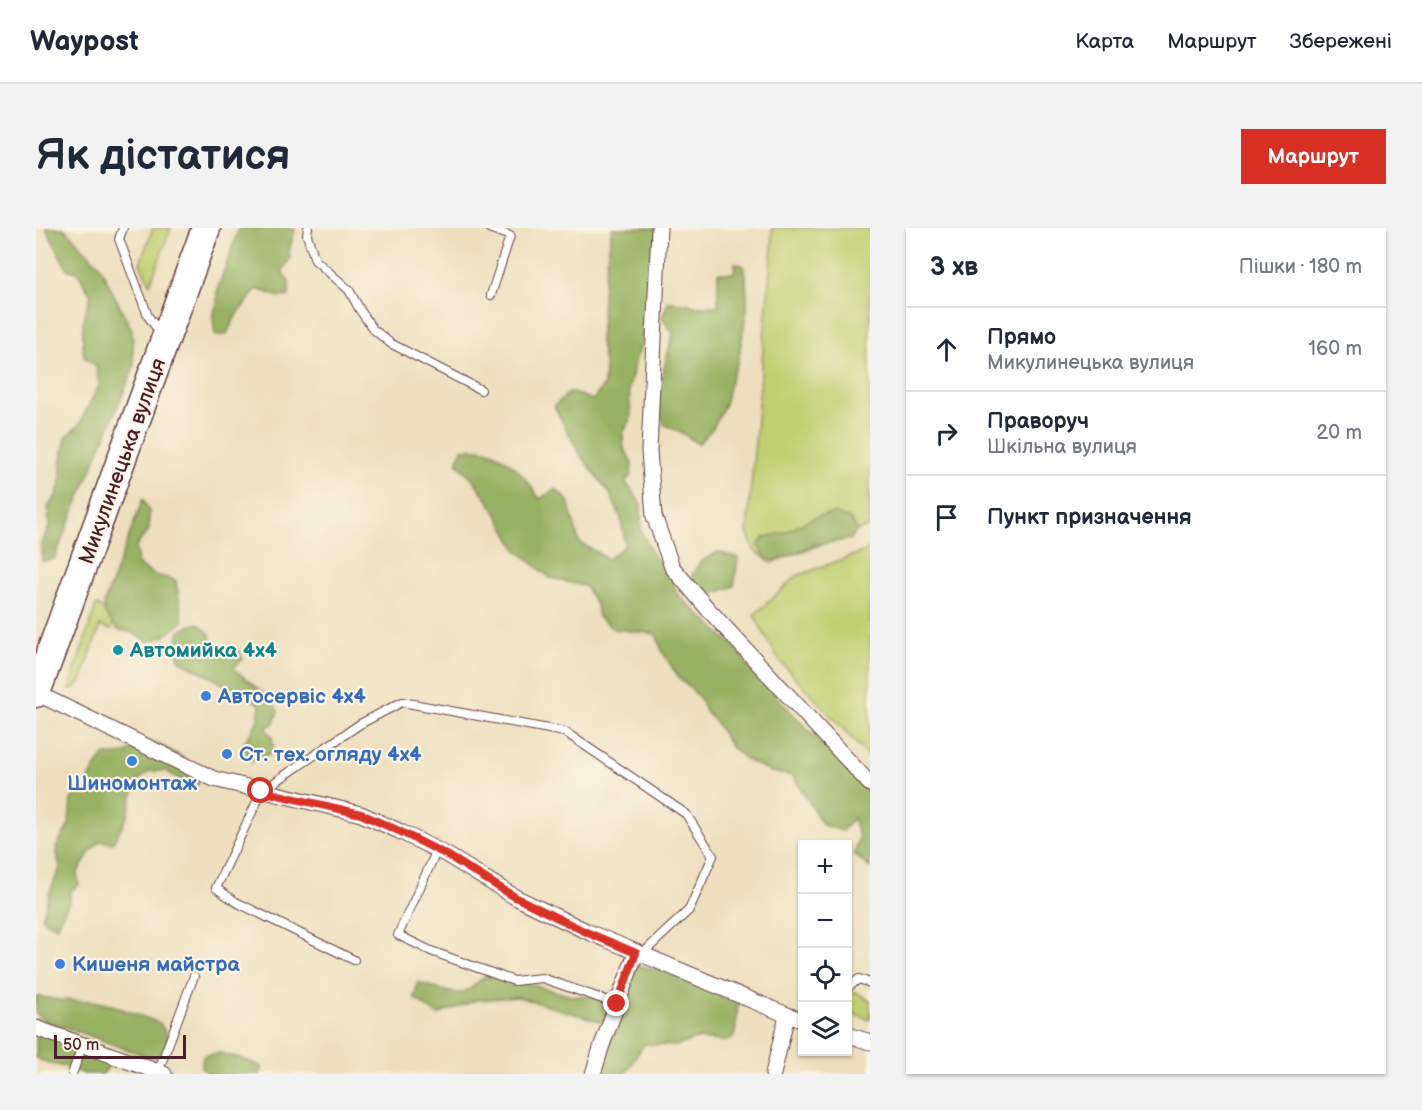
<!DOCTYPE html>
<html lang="uk">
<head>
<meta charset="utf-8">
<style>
	body { margin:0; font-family:"Balsamiq Sans",sans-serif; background:#f2f2f3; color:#1f2937 }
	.controls { position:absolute; right:18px; bottom:18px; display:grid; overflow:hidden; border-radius:0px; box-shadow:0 2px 4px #0004 }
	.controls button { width:54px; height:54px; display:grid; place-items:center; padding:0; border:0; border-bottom:2px solid #e0e1e3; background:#fff; color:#1f2937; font:30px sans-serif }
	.scale { position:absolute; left:18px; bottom:15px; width:132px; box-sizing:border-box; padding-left:6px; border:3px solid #4a1f2b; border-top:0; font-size:16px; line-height:21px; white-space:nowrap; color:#4a1f2b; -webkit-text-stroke:4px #fcf5e5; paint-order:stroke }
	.stop { position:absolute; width:18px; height:18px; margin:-14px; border:4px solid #d93025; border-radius:50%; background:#fff }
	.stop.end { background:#d93025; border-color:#fff; box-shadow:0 2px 6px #0008 }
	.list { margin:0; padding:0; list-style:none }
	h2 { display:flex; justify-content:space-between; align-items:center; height:78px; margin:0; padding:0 24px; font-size:26px }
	h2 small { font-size:20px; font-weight:400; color:#747a83 }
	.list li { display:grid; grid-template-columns:39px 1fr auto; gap:18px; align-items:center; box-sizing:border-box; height:84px; padding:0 24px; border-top:2px solid #e0e1e3 }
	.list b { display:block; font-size:22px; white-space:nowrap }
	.list p { margin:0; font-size:20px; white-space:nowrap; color:#747a83 }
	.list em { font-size:20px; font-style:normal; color:#747a83 }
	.icon { flex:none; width:33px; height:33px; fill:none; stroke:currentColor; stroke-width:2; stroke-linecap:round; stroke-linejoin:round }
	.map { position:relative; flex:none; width:834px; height:846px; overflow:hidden; border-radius:0px }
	header { display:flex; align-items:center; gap:36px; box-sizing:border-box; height:84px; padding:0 30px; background:#fff; border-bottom:2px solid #e0e1e3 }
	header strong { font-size:28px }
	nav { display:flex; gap:33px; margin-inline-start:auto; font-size:21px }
	.intro { display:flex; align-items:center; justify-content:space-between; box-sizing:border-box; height:144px; padding:0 36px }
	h1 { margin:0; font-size:42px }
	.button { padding:15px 27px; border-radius:0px; background:#d93025; color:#fff; font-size:21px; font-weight:700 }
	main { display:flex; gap:36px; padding:0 36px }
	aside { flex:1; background:#fff; border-radius:0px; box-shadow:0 2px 4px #0004 }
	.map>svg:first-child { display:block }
	.green { fill:#c0cf71; stroke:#85774e; stroke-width:1.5 }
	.forest { fill:#98b263; stroke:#716847; stroke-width:1.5 }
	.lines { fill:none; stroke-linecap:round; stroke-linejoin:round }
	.lane-casing { stroke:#623c41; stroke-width:10 }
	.street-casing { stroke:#623c41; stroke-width:17 }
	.highway-casing { stroke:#623c41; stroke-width:31 }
	.lane { stroke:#fff; stroke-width:8 }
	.street { stroke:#fff; stroke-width:15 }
	.highway { stroke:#fff; stroke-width:28 }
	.route { stroke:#d93025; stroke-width:8 }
	.culture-dot { fill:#0f9aa8; stroke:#fcf5e5; stroke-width:2 }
	.shop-dot { fill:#3f7fe0; stroke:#fcf5e5; stroke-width:2 }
	.labels { text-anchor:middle; stroke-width:4.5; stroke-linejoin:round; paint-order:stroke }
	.street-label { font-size:21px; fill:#4a1f2b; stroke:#fcf5e5 }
	.culture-label { font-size:21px; font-weight:bold; fill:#0d838f; stroke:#fcf5e5; text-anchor:start }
	.shop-label { font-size:21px; font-weight:bold; fill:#366cbe; stroke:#fcf5e5; text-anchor:start }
</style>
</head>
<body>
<header>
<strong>Waypost</strong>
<nav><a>Карта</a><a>Маршрут</a><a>Збережені</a></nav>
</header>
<div class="intro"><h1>Як дістатися</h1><a class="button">Маршрут</a></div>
<main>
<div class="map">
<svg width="834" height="846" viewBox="0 0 834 846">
	<rect width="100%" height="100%" fill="#fcf5e5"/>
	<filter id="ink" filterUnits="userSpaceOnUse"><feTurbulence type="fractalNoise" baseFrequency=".0167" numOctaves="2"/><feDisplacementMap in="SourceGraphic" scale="12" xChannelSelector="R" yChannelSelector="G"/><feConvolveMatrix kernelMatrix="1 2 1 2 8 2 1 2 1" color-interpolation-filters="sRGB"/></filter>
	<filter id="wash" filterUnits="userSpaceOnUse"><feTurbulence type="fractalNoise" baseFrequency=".008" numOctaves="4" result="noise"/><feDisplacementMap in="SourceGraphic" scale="24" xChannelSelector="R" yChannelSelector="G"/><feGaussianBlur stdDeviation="1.35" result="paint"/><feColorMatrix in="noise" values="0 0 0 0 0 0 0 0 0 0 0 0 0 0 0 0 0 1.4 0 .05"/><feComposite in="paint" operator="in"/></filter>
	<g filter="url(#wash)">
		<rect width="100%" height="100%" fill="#eddfbd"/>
		<path class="green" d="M117,0h18l-21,56 -10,-21z
			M736,0h98v298l-99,37 -17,-13 -7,-18 25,-285z
			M834,321v209l-92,-99 -24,-44 43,-39z
			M62,377l17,16 -4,9 -11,-4 -19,55 -6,7 -5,2v-5l26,-79z
			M812,763l8,1 14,9v19l-22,-8z"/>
		<path class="forest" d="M10,0h18l35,37 33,65 2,37 -80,192 -12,2 -1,-18 8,-15 -1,-21 8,-11 5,-15v-17l5,-27 13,-12 20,-40 -3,-19 -12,-9c-1,-13 -3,-27 0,-40 2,-8 5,-15 7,-23l-14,-22 -10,-3z
			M203,0h56l-6,23 1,7 -8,14 7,10v14l-9,1 -23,-8 -21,27 -10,19h-11l-2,-18 4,-14v-12z
			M576,0h45l-7,85 -9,32 -7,20 -5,23 2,29 -8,17 1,15 8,13 -1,14 -6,5 16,23v26l12,26 17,16 7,22 60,55 13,20 120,125v74l-16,-14 5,-17 -6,-19 -11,13 -19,-6 -30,-49 -22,-4 -24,-12 -16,-13 -15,-24 -10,-11 -8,-16 -20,-19 -16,-26 -6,-17 -42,-5 -16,-12 -2,-12 -11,-19 -35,-8 -33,-28 -23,-41 -21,-30 -16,-16 5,-14c7,0 16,-1 23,1 25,6 42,29 55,49l16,-10 12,12 11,41 29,17 17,-14 -4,-27 -11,-24 -31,-41 -25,-47 16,-14 23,8 11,-15 1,-18 -5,-25 4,-61z
			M699,35l9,3 2,9 1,35 -9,51 -7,18 -6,25 -12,24 -15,16 -16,-11 -18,-9 -5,-19 1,-21 13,-51 -11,-15 6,-16 19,1 5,3h26v-33h16z
			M107,271l6,13v18l-13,16 2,19 16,10 22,5 7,42 -19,14 -15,6 -18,-10 -13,-2 -13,-16 -1,-11z
			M798,285l16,6 7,10 -6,10 -35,6 -38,15 -11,-1 -9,-14 7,-8 19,-4 31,-16z
			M682,324l20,6 -4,28 -21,8 -16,-8 -5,-11 8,-13z
			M162,395l12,11 2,14 11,3 15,-1 5,9 -10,9 35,29 10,14 -4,12 -8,5 6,9 2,15 -24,10 -8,-17c11,-14 17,-22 18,-41l-81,-44 -3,-16 3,-12 12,-7z
			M109,513l18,5 19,11 17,25 -4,6 -29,-17h-16l-12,10 -5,12 -5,22 -15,28 -13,-2 -10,11 -13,22 2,11 -9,7v8l-14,27 -14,-8 7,-25 11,-26 -4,-21 13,-22 2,-25 3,-4 10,-6 10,-21 11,-14c18,2 26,-4 40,-14z
			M601,738l25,4 76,34 -3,30 -3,4 -6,3 -31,-2 -19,7 -32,-2 -19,30h-28z
			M456,746l6,1 73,21h21l23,15 -13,11 -84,-25 -42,3 -38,15 -24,-17 4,-16c13,4 38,16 50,8 11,-7 10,-11 24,-16z
			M0,768l23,4 35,1 20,5 46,17 9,16 -9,19 -14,-2 -101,-36 -9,-6z
			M0,791l58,26 17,18 -8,11h-19l-17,-7 -16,-3 -15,-6z
			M183,825l21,5 22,9 -2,7h-50l-9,-6 2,-12z"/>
	</g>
	<g filter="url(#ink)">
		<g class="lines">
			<g class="lane-casing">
				<path id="lane" d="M87,0l-4,11 29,77 13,18
					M272,0l-1,7 8,25 34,30 11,20 13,19 17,14 91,47
					M453,0l21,8 -19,59
					M401,622l-39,85 33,16 83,30 28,-3 75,26
					M318,732l-118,-58 -20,-14 46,-97 98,-67 42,-22 163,30 121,82 27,42 -24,54 -48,45
					M812,759l11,-8 11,4
					M122,844l36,-96
					M36,846l11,-30"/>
			</g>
			<g class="street-casing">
				<path id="street" d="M623,0l-10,223 5,65 18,51 35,41 163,176
					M0,465l178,86 147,35 38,17 48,24 68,42 71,34 201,84 15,5
					M0,800l128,46
					M812,807l22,7
					M557,846l9,-29 34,-92
					M737,846l14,-59"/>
			</g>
			<g class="highway-casing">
				<path id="highway" d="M0,465l170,-465"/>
			</g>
			<use href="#lane" class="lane"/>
			<use href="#street" class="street"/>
			<use href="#highway" class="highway"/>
		</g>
	</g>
	<g class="lines" filter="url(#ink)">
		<path class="route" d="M225,563l100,23 38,17 48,24 68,42 71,35 50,21 -19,51"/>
	</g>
	<circle class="culture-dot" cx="82" cy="422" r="6"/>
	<g class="shop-dot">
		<circle cx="170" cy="468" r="6"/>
		<circle cx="191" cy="526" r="6"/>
		<circle cx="96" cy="533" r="6"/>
		<circle cx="24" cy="736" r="6"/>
	</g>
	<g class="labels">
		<g class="street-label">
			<text transform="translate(86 233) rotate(-70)" y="7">Микулинецька вулиця</text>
		</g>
		<g class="culture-label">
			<text x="94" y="429">Автомийка 4х4</text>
		</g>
		<g class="shop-label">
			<text x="182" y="475">Автосервіс 4х4</text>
			<text x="203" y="533">Ст. тех. огляду 4х4</text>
			<text x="96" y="562" text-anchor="middle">Шиномонтаж</text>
			<text x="36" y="743">Кишеня майстра</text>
		</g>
	</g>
</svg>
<div class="controls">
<button>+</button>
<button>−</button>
<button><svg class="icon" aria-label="locate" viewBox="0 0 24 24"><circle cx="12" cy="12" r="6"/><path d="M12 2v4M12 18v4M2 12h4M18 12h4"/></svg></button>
<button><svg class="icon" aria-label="layers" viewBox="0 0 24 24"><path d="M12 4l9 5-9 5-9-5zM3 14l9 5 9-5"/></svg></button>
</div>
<div class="scale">50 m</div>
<div class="stop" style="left:225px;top:563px"></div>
<div class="stop end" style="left:581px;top:776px"></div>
</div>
<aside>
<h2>3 хв<small>Пішки · 180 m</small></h2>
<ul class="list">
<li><svg class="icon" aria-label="ahead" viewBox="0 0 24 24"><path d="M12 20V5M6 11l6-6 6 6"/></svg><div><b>Прямо</b><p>Микулинецька вулиця</p></div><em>160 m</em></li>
<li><svg class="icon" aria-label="right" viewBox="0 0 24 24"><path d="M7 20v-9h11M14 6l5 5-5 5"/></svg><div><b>Праворуч</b><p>Шкільна вулиця</p></div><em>20 m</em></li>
<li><svg class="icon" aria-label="arrive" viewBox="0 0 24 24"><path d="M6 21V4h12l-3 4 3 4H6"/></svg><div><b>Пункт призначення</b></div></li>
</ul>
</aside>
</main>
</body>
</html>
